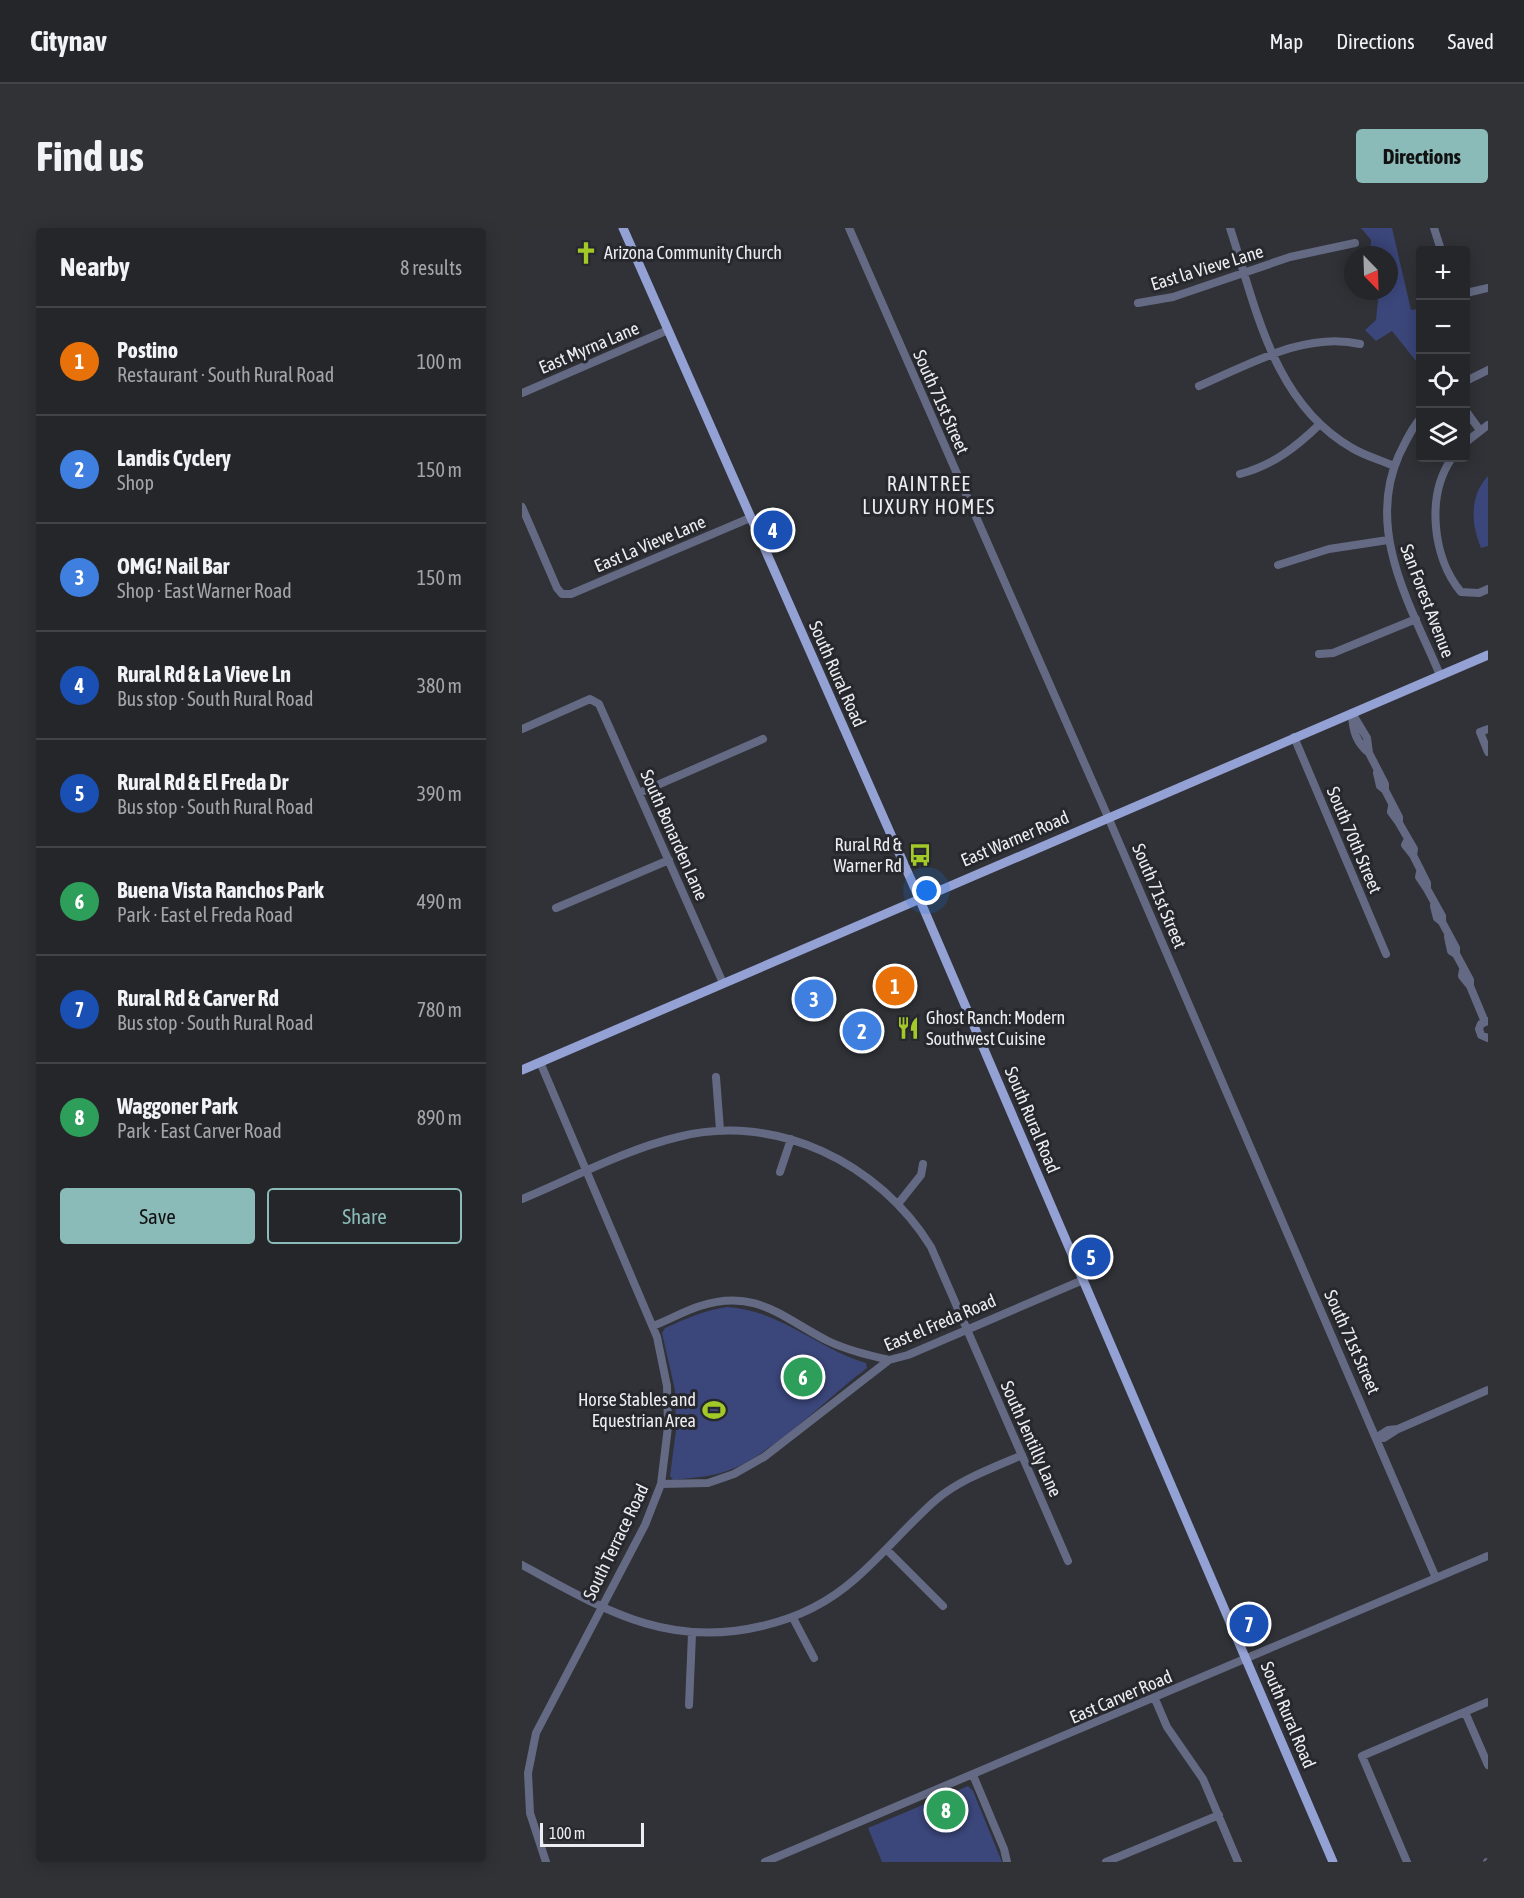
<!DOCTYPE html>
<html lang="en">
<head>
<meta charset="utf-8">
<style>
	body { margin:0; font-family:"Asap Condensed",sans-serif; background:#303235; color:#f1f3f6 }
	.controls { position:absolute; right:18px; top:18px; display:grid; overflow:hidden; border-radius:6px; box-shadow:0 3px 15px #0003 }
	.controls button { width:54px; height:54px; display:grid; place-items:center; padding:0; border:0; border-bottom:2px solid #414346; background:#242629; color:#f1f3f6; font:30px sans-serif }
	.compass { position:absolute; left:822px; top:18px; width:54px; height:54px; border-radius:50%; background:#242629; box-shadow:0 3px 15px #0003; rotate:157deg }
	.scale { position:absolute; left:18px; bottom:15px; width:104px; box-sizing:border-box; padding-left:6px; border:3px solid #ecedf1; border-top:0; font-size:16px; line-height:21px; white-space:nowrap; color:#ecedf1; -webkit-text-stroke:4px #26282d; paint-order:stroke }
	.you { position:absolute; left:405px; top:663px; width:21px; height:21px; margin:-15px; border:4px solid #fff; border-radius:50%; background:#1a73e8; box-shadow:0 0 0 9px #1a73e833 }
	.badge { display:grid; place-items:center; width:39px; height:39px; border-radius:50%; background:#8bbbb9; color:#fff; font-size:20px; font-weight:700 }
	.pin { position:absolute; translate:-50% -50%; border:3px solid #fff; box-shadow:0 2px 6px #0006 }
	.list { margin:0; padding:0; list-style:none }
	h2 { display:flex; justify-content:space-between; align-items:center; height:78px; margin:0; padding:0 24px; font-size:26px }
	h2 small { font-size:20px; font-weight:400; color:#a3a5a8 }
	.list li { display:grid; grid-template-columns:39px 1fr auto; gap:18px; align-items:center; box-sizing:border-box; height:108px; padding:0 24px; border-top:2px solid #414346 }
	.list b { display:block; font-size:22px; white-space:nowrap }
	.list p { margin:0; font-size:20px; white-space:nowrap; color:#a3a5a8 }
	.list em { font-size:20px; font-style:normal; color:#a3a5a8 }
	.actions { display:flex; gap:12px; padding:18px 24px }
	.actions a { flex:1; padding:14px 0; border:2px solid #8bbbb9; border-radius:6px; text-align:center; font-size:21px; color:#8bbbb9 }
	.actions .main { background:#8bbbb9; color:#111 }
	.icon { flex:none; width:33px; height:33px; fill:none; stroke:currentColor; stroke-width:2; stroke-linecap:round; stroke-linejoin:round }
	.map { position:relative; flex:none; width:966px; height:1634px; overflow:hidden; border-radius:6px }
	header { display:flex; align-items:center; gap:36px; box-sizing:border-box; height:84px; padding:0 30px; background:#242629; border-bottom:2px solid #414346 }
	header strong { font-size:28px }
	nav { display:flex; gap:33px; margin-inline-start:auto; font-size:21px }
	.intro { display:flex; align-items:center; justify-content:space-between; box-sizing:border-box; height:144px; padding:0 36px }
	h1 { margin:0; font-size:42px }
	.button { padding:15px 27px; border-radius:6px; background:#8bbbb9; color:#111; font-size:21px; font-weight:700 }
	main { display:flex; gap:36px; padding:0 36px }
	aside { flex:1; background:#242629; border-radius:6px; box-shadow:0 3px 15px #0003 }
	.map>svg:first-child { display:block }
	.green { fill:#3b467a }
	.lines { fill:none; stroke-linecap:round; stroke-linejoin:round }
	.minor { stroke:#646a83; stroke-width:8 }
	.major { stroke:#94a1d4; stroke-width:9 }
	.labels { text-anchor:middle; stroke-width:6; stroke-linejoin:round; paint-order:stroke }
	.poi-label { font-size:18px; fill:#ecedf1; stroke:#26282d; text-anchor:start }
	.street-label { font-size:18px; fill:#ecedf1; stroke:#26282d }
	.neighbourhood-label { font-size:20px; letter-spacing:1.5px; fill:#ecedf1; stroke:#26282d }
</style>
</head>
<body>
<header>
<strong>Citynav</strong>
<nav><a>Map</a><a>Directions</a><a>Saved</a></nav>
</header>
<div class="intro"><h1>Find us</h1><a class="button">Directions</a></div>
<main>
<aside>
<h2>Nearby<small>8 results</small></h2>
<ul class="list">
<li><span class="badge" style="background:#e8710a">1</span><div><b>Postino</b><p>Restaurant · South Rural Road</p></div><em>100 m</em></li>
<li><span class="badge" style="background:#3f7fe0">2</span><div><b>Landis Cyclery</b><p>Shop</p></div><em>150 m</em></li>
<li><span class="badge" style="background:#3f7fe0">3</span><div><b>OMG! Nail Bar</b><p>Shop · East Warner Road</p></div><em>150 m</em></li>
<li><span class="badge" style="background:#1a4fb4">4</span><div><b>Rural Rd &amp; La Vieve Ln</b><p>Bus stop · South Rural Road</p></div><em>380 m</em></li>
<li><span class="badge" style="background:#1a4fb4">5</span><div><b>Rural Rd &amp; El Freda Dr</b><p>Bus stop · South Rural Road</p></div><em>390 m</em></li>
<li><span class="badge" style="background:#2e9e5b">6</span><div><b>Buena Vista Ranchos Park</b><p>Park · East el Freda Road</p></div><em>490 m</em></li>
<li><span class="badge" style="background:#1a4fb4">7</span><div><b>Rural Rd &amp; Carver Rd</b><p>Bus stop · South Rural Road</p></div><em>780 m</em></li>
<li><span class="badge" style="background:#2e9e5b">8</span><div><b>Waggoner Park</b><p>Park · East Carver Road</p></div><em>890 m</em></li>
</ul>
<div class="actions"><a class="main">Save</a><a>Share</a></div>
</aside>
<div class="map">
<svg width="966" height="1634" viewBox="0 0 966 1634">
	<rect width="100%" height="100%" fill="#303237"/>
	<path class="green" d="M839,0h31l19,82 9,-1v57l-28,-35 -16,10 -11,-11 11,-10 3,-29h10v-36h-19l1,-15z
		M966,248v70l-7,2c-10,-24 -12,-52 7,-72z
		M205,1079c53,3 90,41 139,56l1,5c-40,30 -95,87 -140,103 -17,6 -36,7 -54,9l-3,-4 6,-46 -1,-40 -13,-57 3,-5c20,-9 40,-18 62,-21z
		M446,1558l5,5 29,71h-120l-14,-34z"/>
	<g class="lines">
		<path class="minor" d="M327,0l259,589 328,761
			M708,0c26,79 43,175 122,220 13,8 29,12 42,18
			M912,0l7,22
			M944,65l22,-5
			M616,75l35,-6 117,-40 65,-14
			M944,153l22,-11
			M677,158c49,-21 107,-55 161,-42
			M0,165l146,-63
			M944,183l13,18
			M898,191c-9,10 -15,24 -21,36 -34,76 12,151 41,220
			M944,214l22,-17
			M930,230c-26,37 -20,99 9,134l18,1 9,-4
			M718,246c33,-9 55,-26 80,-50
			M0,279l35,81 5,6h9l179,-76
			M756,337l51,-16 59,-9
			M797,426l14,-1 83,-34
			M830,485l15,25 2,15 16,31v6l-5,-4 -3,-13
			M830,487c1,16 4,27 17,38
			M0,501l68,-30 9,5 124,279
			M966,501l-8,3 8,20
			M772,509l92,217
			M863,562l14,27v6l-8,-11 1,-6
			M117,565l124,-54
			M877,595l15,26 -1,6 -8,-10 2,-4
			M891,627l14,28v6l-8,-12 1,-5
			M905,661l15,27v6l-5,-4 -3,-12
			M34,680l113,-48
			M920,694l14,26v6l-5,-3 -3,-14
			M934,726l14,26v6l-8,-10 1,-6
			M948,758l15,36
			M966,793l-7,3 -2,5 2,6 7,3
			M18,834l117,275 10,49 1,41 -7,57 -16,41 -109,208 -8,40 2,40 16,49
			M194,849l4,53
			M258,944l11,-33
			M0,971c51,-21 102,-49 156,-62 99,-25 201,26 253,110l137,314
			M376,976l23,-29 2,-11
			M131,1098c16,-6 31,-15 47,-20 56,-18 81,11 128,35 19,9 40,14 61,19
			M855,1209l11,-7 10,-1 90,-39
			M855,1209l7,1 14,-9
			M139,1256l47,-1 26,-9 30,-17 125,-97 19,-5 175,-75
			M365,1322l56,56
			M0,1337c82,44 144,84 240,61 35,-8 66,-23 93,-47 29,-25 53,-55 82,-80 24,-20 56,-31 85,-44
			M271,1390l21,40
			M633,1471l12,28 36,52 35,83
			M167,1477l3,-71
			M943,1484l23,53
			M451,1547l31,74 3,13
			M243,1634l723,-306
			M584,1634l113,-47
			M885,1634l-45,-106 126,-54
			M965,1634h1"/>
		<path class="major" d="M101,0l296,670 414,964
			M0,842l966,-415"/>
	</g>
	<defs>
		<g id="church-bare" transform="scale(1.8)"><path d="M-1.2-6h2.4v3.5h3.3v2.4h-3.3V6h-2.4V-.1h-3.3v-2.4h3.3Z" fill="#a2c928" stroke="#26282d" stroke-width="2.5" paint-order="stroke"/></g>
		<g id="bus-bare" transform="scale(1.8)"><path d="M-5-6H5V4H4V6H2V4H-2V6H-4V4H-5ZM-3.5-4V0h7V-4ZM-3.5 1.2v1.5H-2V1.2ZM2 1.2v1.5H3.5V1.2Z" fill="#a2c928" stroke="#26282d" stroke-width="2.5" paint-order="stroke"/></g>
		<g id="restaurant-bare" transform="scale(1.8)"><path d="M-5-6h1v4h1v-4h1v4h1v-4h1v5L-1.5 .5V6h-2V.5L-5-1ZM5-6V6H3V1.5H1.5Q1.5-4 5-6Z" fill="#a2c928" stroke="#26282d" stroke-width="2.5" paint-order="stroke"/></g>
		<g id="stadium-bare" transform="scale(1.8)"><path d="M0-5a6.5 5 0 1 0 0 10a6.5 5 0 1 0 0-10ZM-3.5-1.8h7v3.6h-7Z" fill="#a2c928" stroke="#26282d" stroke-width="2.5" paint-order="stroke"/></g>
	</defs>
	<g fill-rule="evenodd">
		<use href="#church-bare" x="64" y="25"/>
		<use href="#bus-bare" x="398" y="627"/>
		<use href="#restaurant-bare" x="386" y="800"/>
		<use href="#stadium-bare" x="192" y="1182"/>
	</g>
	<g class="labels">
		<g class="poi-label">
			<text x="82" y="31">Arizona Community Church</text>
			<text x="380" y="623" text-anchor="end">Rural Rd &amp;<tspan x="380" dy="21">Warner Rd</tspan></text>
			<text x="404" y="796">Ghost Ranch: Modern<tspan x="404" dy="21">Southwest Cuisine</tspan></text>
			<text x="174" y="1178" text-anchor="end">Horse Stables and<tspan x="174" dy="21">Equestrian Area</tspan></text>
		</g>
		<g class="street-label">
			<text transform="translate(685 40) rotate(-17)" y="6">East la Vieve Lane</text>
			<text transform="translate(67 120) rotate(-23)" y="6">East Myrna Lane</text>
			<text transform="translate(419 174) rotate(66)" y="6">South 71st Street</text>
			<text transform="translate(128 316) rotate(-23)" y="6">East La Vieve Lane</text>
			<text transform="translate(905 373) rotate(69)" y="6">San Forest Avenue</text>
			<text transform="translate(315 446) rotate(66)" y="6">South Rural Road</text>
			<text transform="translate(152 607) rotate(66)" y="6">South Bonarden Lane</text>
			<text transform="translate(493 611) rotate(-23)" y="6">East Warner Road</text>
			<text transform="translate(832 612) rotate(67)" y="6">South 70th Street</text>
			<text transform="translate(637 668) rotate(67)" y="6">South 71st Street</text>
			<text transform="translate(510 892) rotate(67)" y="6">South Rural Road</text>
			<text transform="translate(418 1095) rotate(-23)" y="6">East el Freda Road</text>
			<text transform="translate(830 1114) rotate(66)" y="6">South 71st Street</text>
			<text transform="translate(509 1211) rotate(66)" y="6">South Jentilly Lane</text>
			<text transform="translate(94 1314) rotate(-64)" y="6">South Terrace Road</text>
			<text transform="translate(599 1469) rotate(-23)" y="6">East Carver Road</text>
			<text transform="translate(766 1487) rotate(67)" y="6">South Rural Road</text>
		</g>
		<g class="neighbourhood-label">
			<text x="407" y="263">RAINTREE<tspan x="407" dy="23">LUXURY HOMES</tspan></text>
		</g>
	</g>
</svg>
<div class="controls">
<button>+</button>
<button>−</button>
<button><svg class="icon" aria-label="locate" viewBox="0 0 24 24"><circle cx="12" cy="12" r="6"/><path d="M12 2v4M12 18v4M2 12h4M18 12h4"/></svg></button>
<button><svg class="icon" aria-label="layers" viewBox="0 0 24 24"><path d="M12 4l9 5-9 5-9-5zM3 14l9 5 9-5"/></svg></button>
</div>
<svg class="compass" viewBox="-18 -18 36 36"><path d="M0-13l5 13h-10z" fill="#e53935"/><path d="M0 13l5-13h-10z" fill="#a3a5a8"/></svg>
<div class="scale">100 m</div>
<div class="you"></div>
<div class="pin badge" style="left:373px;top:758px;background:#e8710a">1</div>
<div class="pin badge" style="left:340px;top:803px;background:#3f7fe0">2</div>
<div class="pin badge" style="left:292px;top:771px;background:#3f7fe0">3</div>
<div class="pin badge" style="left:251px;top:302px;background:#1a4fb4">4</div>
<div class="pin badge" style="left:569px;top:1029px;background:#1a4fb4">5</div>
<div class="pin badge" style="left:281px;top:1149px;background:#2e9e5b">6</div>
<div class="pin badge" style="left:727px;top:1396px;background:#1a4fb4">7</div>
<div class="pin badge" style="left:424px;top:1582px;background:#2e9e5b">8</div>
</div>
</main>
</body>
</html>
